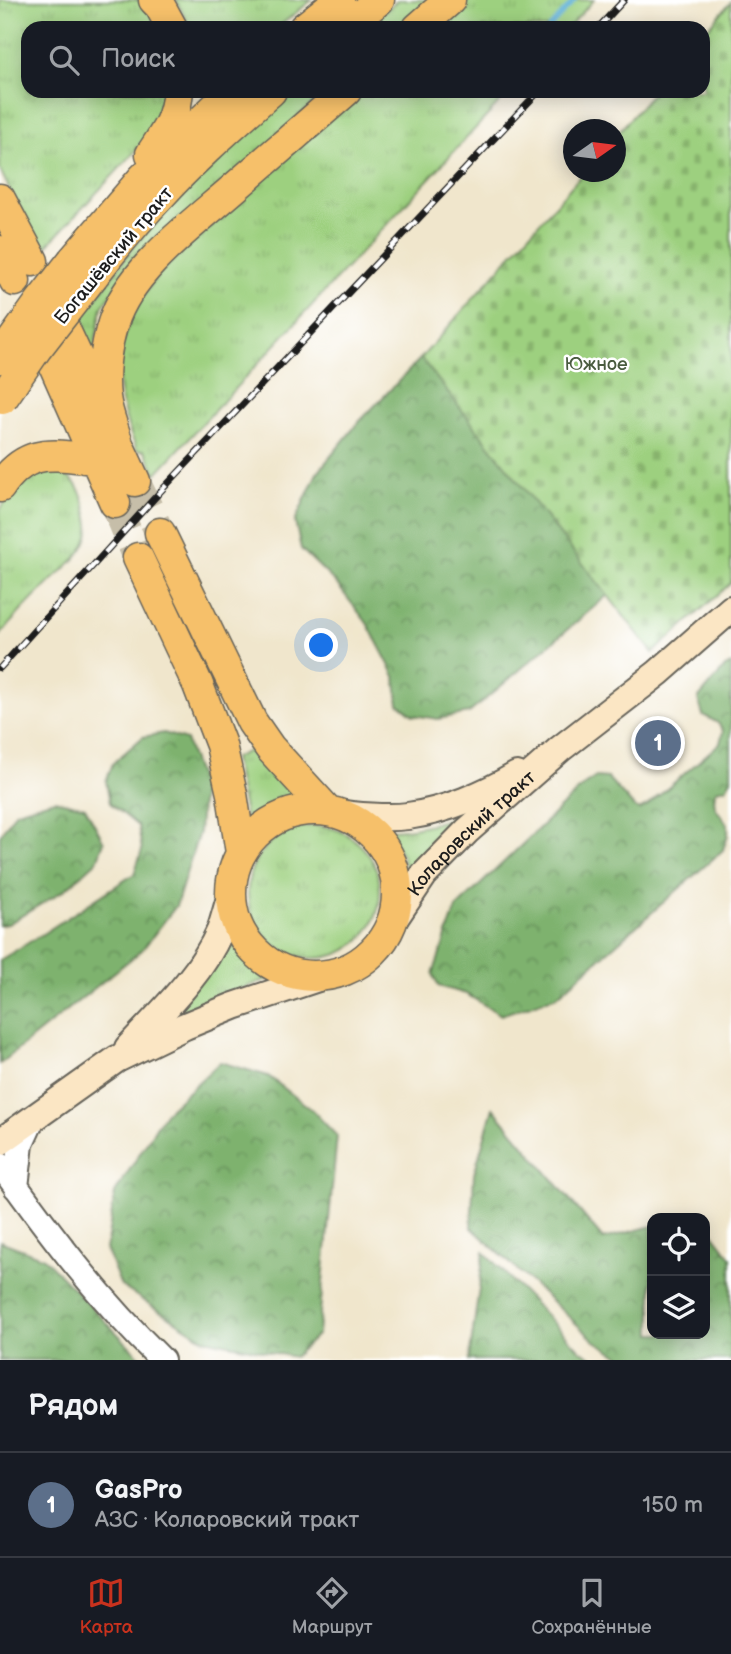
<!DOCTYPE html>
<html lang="ru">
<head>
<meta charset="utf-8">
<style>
	body { margin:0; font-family:"Balsamiq Sans",sans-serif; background:#242831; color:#f1f3f6 }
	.controls { position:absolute; right:21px; bottom:21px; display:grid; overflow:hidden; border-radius:14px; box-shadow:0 4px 18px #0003 }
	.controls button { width:63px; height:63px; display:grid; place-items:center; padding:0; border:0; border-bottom:2px solid #363941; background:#171b24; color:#f1f3f6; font:35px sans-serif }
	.compass { position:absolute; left:563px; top:119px; width:63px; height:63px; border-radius:50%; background:#171b24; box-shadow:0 4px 18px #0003; rotate:76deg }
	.you { position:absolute; left:322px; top:646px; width:24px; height:24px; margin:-18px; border:5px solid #fff; border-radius:50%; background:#1a73e8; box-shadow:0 0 0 10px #1a73e833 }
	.badge { display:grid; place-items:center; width:46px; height:46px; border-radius:50%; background:#c8321e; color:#fff; font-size:23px; font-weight:700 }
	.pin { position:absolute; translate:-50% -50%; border:4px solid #fff; box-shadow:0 2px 7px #0006 }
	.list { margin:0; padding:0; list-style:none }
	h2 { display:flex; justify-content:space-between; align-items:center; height:91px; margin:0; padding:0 28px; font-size:30px }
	h2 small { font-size:23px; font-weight:400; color:#9ea1a6 }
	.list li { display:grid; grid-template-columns:46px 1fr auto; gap:21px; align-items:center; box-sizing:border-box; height:105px; padding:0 28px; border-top:2px solid #363941 }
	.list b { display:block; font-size:26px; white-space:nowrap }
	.list p { margin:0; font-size:23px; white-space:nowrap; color:#9ea1a6 }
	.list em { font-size:23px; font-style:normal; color:#9ea1a6 }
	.icon { flex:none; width:38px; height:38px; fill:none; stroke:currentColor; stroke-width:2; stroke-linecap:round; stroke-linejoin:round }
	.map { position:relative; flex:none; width:731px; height:1360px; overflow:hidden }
	.search { position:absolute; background:#171b24; box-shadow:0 4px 18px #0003; left:21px; right:21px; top:21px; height:77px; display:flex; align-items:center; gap:18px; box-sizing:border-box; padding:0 24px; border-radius:21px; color:#9ea1a6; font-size:26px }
	.sheet { height:196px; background:#171b24 }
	nav { display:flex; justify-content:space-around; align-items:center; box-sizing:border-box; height:98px; border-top:2px solid #363941; background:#171b24; font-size:19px; color:#9ea1a6 }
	nav a { display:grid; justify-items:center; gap:4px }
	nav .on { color:#c8321e }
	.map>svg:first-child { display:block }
	.grass { fill:url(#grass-tufts); stroke:#5c764e; stroke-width:2 }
	.forest { fill:url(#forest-crowns); stroke:#4d6745; stroke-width:2 }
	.cemetery { fill:url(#cemetery-stones); stroke:#5c764e; stroke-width:2 }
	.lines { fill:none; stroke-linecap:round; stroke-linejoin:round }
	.stream { stroke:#5db0d8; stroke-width:4.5 }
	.primary-tunnel { stroke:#c6bea9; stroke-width:30; stroke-dasharray:30 15; stroke-linecap:butt }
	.tertiary-casing { stroke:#66635a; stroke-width:28 }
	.secondary-casing { stroke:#66635a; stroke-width:30 }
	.primary-casing { stroke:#66635a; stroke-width:33 }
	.tertiary { stroke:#fff; stroke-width:24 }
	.secondary { stroke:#fbe6c4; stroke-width:26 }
	.primary { stroke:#f6c06b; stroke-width:30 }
	.rail-casing { stroke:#1c1c1c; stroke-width:7 }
	.rail { stroke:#fff; stroke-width:4.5; stroke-dasharray:13; stroke-linecap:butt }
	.primary-bridge-casing { stroke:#66635a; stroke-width:33; stroke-linecap:butt }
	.primary-bridge { stroke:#f6c06b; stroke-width:30 }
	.labels { text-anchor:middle; stroke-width:5; stroke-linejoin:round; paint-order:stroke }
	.street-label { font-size:19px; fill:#1c1c1c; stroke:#fff }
	.park-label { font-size:19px; fill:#495b3f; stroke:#fff }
</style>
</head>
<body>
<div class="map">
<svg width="731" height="1360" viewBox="0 0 731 1360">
	<defs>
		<pattern id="grass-tufts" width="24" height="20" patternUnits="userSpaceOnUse" patternTransform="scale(1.75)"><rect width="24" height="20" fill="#9dd07f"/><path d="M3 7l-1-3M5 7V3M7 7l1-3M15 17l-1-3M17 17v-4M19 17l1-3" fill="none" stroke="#87b26d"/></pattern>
		<pattern id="forest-crowns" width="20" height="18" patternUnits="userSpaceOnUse" patternTransform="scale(1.75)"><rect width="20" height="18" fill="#7eb26e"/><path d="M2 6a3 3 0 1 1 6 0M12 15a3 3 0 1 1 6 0" fill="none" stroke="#66905a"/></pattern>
		<pattern id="cemetery-stones" width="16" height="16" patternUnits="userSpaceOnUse" patternTransform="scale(1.75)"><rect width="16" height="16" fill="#9dd07f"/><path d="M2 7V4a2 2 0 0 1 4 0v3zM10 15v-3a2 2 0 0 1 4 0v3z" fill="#87b26d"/></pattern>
	</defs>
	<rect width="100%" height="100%" fill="#fff"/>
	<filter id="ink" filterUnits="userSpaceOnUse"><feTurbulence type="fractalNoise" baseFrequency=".0143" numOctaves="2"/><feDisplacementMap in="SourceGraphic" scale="14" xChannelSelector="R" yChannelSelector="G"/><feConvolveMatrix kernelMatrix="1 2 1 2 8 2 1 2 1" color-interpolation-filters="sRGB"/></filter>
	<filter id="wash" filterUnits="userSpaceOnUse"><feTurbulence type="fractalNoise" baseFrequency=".00686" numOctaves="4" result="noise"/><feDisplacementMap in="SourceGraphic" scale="28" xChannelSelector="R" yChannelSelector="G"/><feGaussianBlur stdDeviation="1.57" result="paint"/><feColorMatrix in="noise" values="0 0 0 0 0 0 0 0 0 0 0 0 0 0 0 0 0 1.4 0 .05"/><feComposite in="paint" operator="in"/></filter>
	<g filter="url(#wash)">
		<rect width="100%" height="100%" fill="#f0e6cc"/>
		<path class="grass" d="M0,0h138l12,13 9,15h-131v63h139l-1,10 -20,39 -103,110 -25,-43 -18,-37z
			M176,0h136l-35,28h-87z
			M398,0h31l-31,28h-34z
			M465,0h129l-26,28h-134z
			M292,91h34l-205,190 -19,26 -9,47 -3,1 -11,-33 53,-73 39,-44z
			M362,91h148l-354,383 -11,-24h-8c-30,-73 -24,-115 23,-178l131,-119z
			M46,469c21,4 32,12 38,33 3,13 8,24 3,37 -5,16 -23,30 -35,41 -18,18 -37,35 -52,56v-126l20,-31z
			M255,748l42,48 -24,9 -26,20 -13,-67z
			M459,816l1,3 -27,26 -25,33 -6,-22 -15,-26c25,0 47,-6 72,-14z
			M248 892a66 66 0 1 1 132 0a66 66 0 1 1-132 0Z
			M226,929l18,27 27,22 -44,16 -57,30z"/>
		<path class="forest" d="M421,358l187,237 -139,118 -31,6 -25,-4 -14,-11 -4,-28 -28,-53 -32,-41 -34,-33 -6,-28 22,-48 41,-50z
			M731,664v115l-5,9 -10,2c-8,24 14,25 12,43 0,6 -4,12 -5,17l-166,146 -56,19 -35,-21 -28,-8 -5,-12 23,-66 128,-123 12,-8 12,1 25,28 6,4 8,-4 73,-63 3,-12 -5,-8 -15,-8 -5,-16 27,-32z
			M164,733l22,7 16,47 -3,45 -23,74 -34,44 -142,114v-104l41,-25 93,-61 8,-24 -4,-24 -28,-23 -4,-22 7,-18 30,-26z
			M54,800l31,7 19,35 -7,19 -31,28 -58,35 -8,1v-90l16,-24z
			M220,1062l48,14 43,33 26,27 -19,198 -24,23 -90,-18 -83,-53 -15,-37 9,-56 50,-80z
			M493,1108l110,131 49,-13v108h53v-111l26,34v103h-104l-32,-19 -124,-114 3,-53z
			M0,1241l44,17 99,102h-143z
			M484,1252l96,98 16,10h-127z"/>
		<path class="cemetery" d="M731,2v581l-78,70 -232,-295 163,-186h32v-37l38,-44h49v-57z"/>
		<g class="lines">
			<path class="stream" d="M549,28l26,-28"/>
		</g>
	</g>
	<g filter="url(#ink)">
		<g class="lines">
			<path class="primary-tunnel" d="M135,481l25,52
				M115,503l23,55"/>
			<g class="tertiary-casing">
				<path id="tertiary" d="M0,1164c50,70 100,136 162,196
					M16,1187l5,-43 11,-24"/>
			</g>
			<g class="secondary-casing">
				<g id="secondary">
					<path d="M342,814c22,2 44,5 66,2 37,-5 77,-22 109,-41"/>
					<path id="s1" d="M391,924l33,-49 43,-44 93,-82 98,-76 73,-64"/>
					<path d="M128,1048c33,-36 72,-71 92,-117 4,-11 7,-24 11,-36"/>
					<path d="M0,1142l117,-83 68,-33 49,-20 93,-31"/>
				</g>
			</g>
			<g class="primary-casing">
				<path id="primary" d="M154,0l6,6 12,22
					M304,28l35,-28
					M345,28l34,-28
					M418,28l32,-28
					M151,154c16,-24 24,-34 27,-63
					M0,199l33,62
					M0,251l15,30
					M73,260l70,-82 89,-87
					M93,276c22,-29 44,-56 69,-82 34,-37 72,-70 109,-103
					M64,328l71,153
					M50,356l65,147
					M119,448c-4,-16 -12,-34 -14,-51 -3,-24 1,-52 8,-74 17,-54 79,-98 120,-134 38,-33 75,-65 113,-98
					M0,487c27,-40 52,-32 95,-28
					M160,533l92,189 18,26 57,62
					M138,558l60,127 23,60 11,49 9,59
					M231 893a83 83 0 1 1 166 0a83 83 0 1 1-166 0Z"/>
			</g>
			<use href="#tertiary" class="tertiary"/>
			<use href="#secondary" class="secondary"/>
			<use href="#primary" class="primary"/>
			<g class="rail-casing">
				<path id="rail" d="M598,28l26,-28
					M0,668l159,-175 380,-402"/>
			</g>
			<use href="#rail" class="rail"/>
			<g class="primary-bridge-casing">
				<path id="primary-bridge" d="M0,358l40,-56 33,-42
					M2,399l35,-51 56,-72"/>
			</g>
			<use href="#primary-bridge" class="primary-bridge"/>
		</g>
	</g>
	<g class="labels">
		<g class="street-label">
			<text transform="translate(113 255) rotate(-50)" y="7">Богашёвский тракт</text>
			<text dy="7" stroke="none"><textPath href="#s1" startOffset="122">Коларовский тракт</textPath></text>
		</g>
		<g class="park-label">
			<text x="596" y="370">Южное</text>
		</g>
	</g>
</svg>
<div class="controls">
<button><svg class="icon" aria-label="locate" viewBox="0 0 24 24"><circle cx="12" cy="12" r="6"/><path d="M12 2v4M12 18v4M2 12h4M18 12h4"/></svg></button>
<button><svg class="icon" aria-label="layers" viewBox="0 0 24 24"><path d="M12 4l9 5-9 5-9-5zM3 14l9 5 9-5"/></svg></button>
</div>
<svg class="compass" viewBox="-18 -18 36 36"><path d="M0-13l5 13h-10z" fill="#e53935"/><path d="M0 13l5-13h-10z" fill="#9ea1a6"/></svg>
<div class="you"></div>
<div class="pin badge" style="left:658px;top:743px;background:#5c6f8a">1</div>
<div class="search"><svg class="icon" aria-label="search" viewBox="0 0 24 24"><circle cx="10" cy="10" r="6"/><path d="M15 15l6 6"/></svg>Поиск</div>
</div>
<section class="sheet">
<h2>Рядом<small></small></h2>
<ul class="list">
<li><span class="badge" style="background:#5c6f8a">1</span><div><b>GasPro</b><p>АЗС · Коларовский тракт</p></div><em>150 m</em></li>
</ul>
</section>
<nav>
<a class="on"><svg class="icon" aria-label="map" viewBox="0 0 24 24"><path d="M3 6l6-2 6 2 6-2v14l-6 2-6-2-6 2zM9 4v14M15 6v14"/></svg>Карта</a>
<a><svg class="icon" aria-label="directions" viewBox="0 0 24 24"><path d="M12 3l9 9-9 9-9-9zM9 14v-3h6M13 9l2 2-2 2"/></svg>Маршрут</a>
<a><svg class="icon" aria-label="saved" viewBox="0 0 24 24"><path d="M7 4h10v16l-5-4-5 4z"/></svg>Сохранённые</a>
</nav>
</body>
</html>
